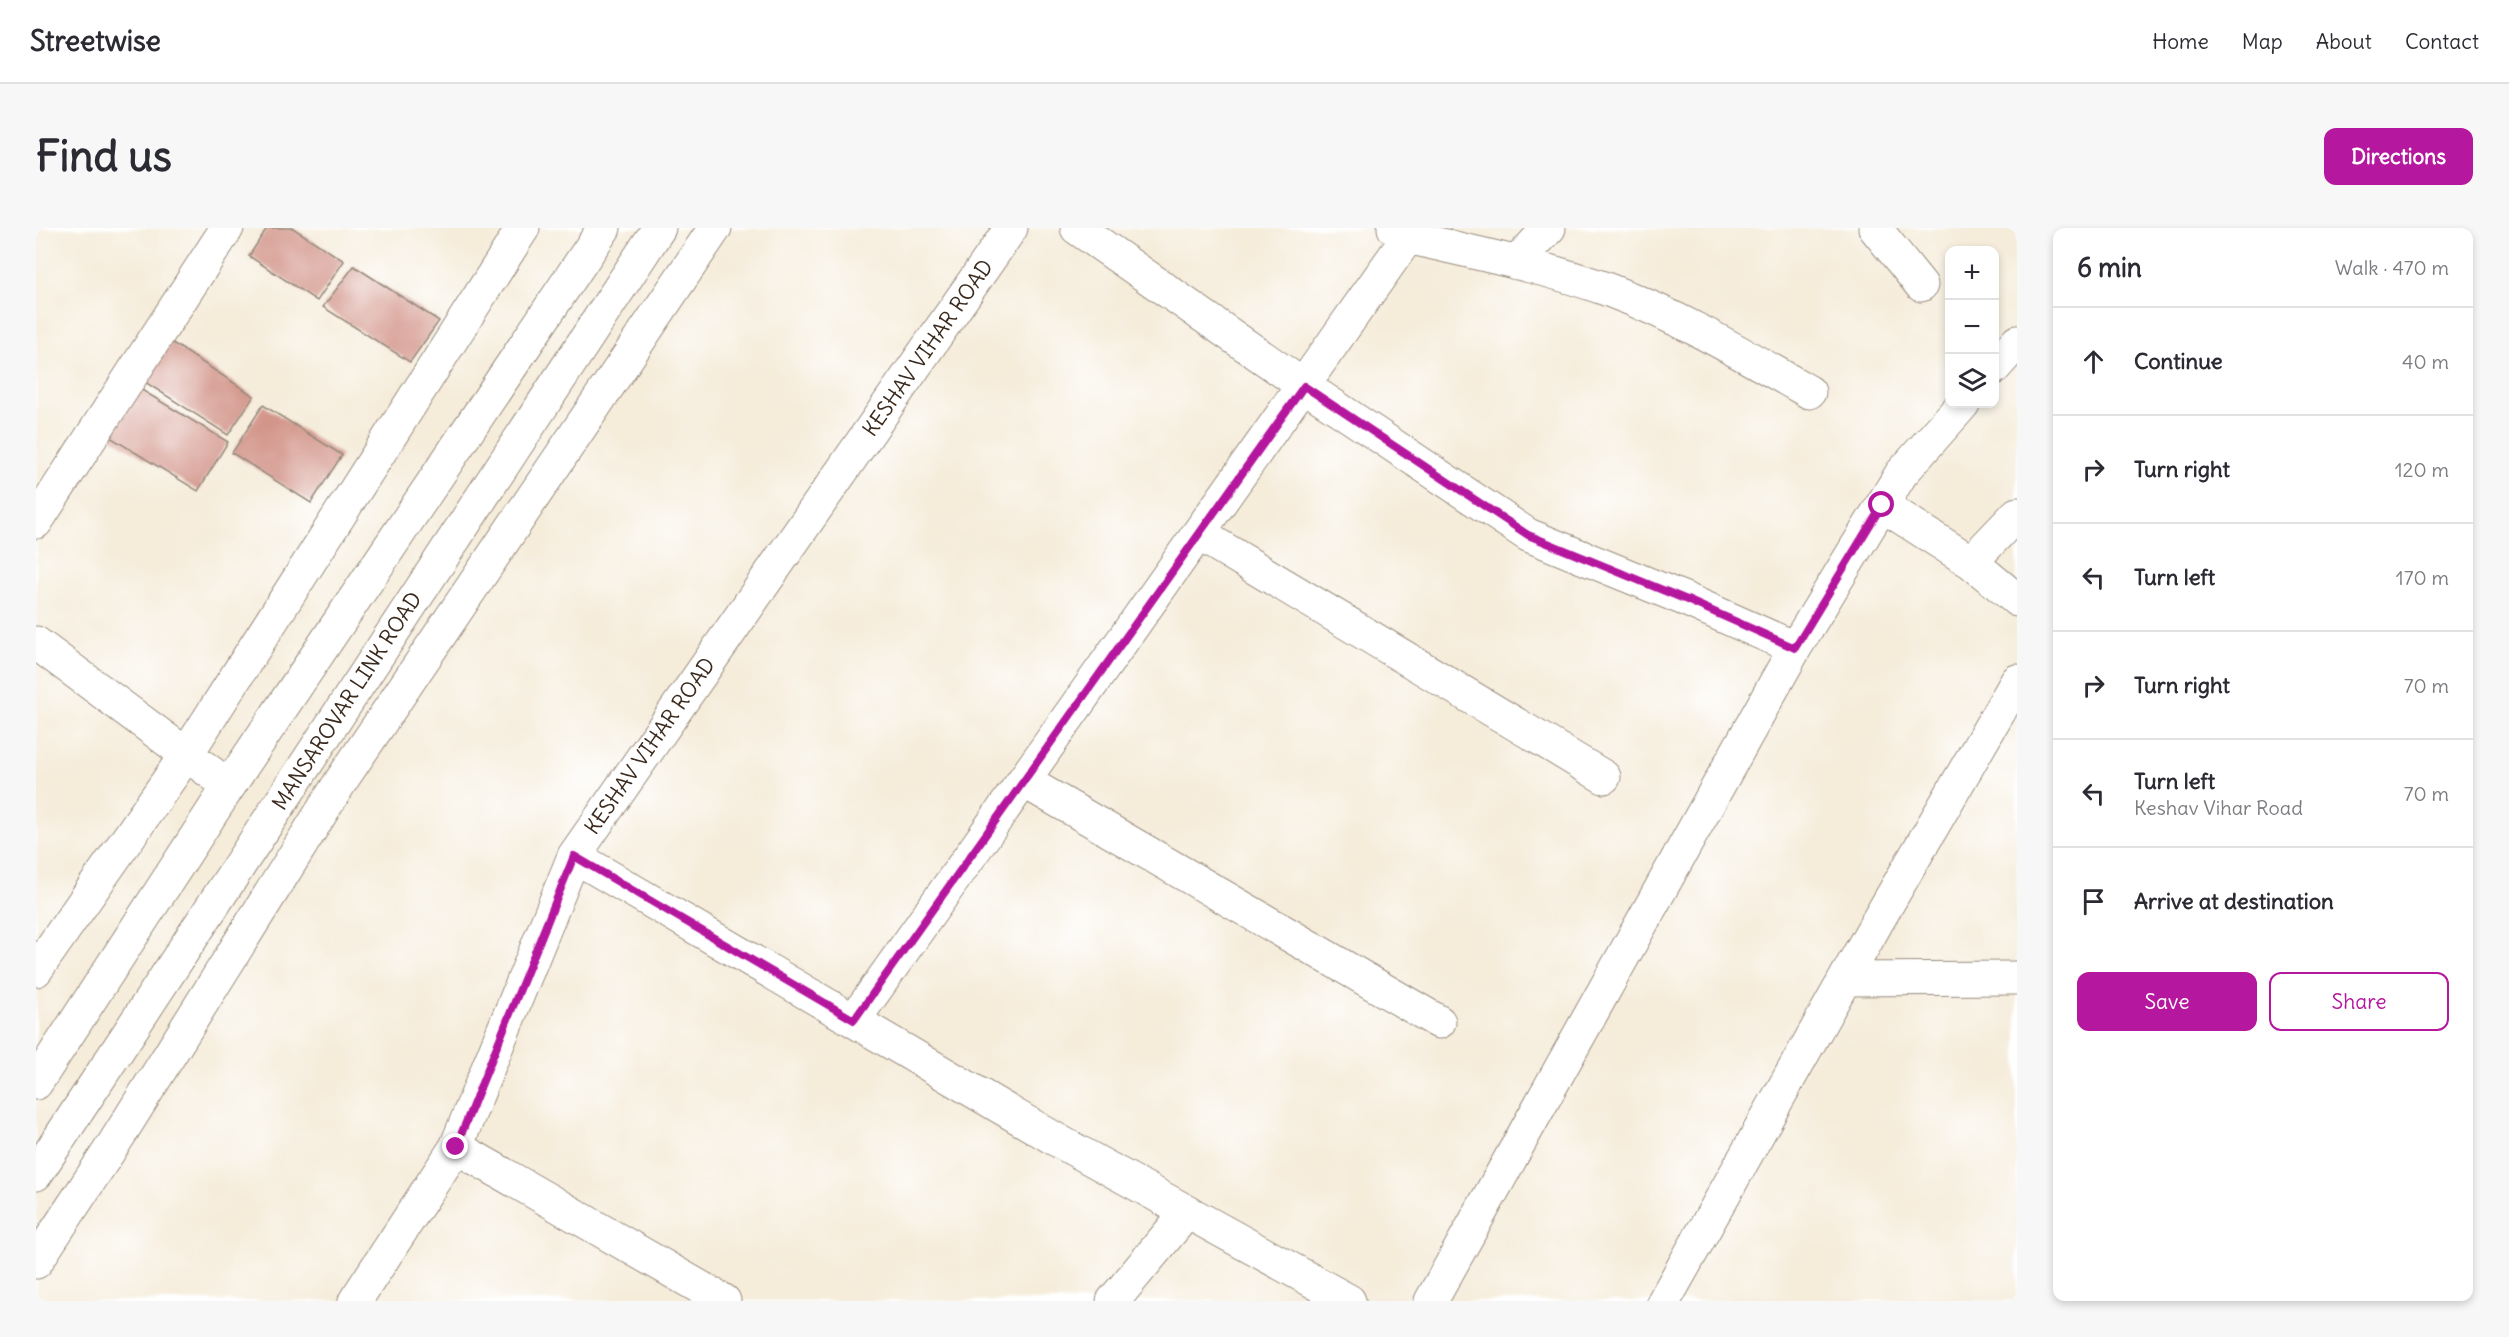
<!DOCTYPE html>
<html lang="en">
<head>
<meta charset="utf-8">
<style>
	body { margin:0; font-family:Delius,sans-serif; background:#f7f7f7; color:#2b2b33 }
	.controls { position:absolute; right:18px; top:18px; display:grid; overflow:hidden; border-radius:12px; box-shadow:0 3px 9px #0003 }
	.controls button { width:54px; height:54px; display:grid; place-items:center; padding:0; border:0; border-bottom:2px solid #e1e1e2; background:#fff; color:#2b2b33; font:30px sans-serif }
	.stop { position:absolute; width:18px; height:18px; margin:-14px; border:4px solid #b5179e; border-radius:50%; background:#fff }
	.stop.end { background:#b5179e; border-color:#fff; box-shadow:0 2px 6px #0008 }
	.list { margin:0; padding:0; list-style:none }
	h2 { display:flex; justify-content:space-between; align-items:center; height:78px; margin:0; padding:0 24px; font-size:26px }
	h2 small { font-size:20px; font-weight:400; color:#7c7c81 }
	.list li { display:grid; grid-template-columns:39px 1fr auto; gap:18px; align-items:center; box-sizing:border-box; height:108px; padding:0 24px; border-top:2px solid #e1e1e2 }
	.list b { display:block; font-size:22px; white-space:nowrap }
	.list p { margin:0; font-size:20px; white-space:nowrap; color:#7c7c81 }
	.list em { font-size:20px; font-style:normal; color:#7c7c81 }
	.actions { display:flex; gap:12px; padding:18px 24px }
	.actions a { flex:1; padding:14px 0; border:2px solid #b5179e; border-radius:12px; text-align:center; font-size:21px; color:#b5179e }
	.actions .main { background:#b5179e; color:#fff }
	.icon { flex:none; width:33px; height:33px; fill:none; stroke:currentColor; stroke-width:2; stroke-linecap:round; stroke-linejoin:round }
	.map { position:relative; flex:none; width:1981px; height:1073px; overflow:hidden; border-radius:12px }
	header { display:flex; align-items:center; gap:36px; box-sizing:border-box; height:84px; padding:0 30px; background:#fff; border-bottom:2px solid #e1e1e2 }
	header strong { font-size:28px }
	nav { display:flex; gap:33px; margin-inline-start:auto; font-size:21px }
	.intro { display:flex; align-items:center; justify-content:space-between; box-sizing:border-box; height:144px; padding:0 36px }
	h1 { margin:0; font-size:42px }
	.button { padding:15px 27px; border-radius:12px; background:#b5179e; color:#fff; font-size:21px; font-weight:700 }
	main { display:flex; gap:36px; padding:0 36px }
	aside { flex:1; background:#fff; border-radius:12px; box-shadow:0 3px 9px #0003 }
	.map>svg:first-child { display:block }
	.building { fill:#d3958a }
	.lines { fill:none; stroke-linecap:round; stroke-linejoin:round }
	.minor-casing { stroke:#988b7c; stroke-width:35 }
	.tertiary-casing { stroke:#988b7c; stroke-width:35 }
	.minor { stroke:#fff; stroke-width:33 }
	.tertiary { stroke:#fff; stroke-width:33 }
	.route { stroke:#b5179e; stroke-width:8 }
	.labels { text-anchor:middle; stroke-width:4.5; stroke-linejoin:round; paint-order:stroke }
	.street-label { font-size:21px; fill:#3b2a1e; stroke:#fff }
</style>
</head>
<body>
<header>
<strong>Streetwise</strong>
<nav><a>Home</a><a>Map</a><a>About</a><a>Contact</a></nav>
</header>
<div class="intro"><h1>Find us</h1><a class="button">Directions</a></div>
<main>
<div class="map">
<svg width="1981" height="1073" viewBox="0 0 1981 1073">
	<rect width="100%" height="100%" fill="#fff"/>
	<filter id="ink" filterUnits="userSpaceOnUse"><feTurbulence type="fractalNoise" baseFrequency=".0167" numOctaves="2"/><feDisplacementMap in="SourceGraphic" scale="12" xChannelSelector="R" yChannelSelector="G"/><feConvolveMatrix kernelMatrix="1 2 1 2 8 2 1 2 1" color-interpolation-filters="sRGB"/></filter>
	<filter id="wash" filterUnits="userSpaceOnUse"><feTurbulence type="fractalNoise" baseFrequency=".008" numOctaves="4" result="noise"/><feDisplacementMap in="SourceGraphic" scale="24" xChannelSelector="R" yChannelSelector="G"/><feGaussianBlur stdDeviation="1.35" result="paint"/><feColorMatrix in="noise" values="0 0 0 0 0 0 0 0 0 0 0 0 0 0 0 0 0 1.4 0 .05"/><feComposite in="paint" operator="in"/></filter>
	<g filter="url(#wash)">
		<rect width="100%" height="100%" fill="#f5ecda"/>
		<g id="blocks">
			<path class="building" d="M231,0h26l51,33 -27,40 -68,-45z
				M318,38l85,55 -29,41 -87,-55z
				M135,114l83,54 -26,39 -83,-53z
				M104,161l88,53 -30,49 -88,-54z
				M227,177l79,50 -31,48 -79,-50z"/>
		</g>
	</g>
	<g filter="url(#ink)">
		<use href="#blocks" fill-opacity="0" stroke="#988b7c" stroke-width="1.5"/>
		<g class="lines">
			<g class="minor-casing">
				<path id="minor" d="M1041,0l227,158 224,149 159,65 108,48
					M1839,0l46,57
					M1372,9c66,16 134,29 198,52 72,27 137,65 203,103
					M1480,35l33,-35
					M1958,140l23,-26
					M1846,277l89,57 46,38
					M0,294l191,-294
					M1163,306l405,243
					M1935,334l46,-48
					M0,415l193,143
					M988,553l415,241
					M538,628l481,283 294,162
					M0,742l150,-215 337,-527
					M1809,751l172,-1
					M818,792l554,-783 -14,-9
					M420,919l268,154
					M0,1034l79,-120 226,-361 374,-553
					M319,1073l101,-154 118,-291 437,-628
					M1077,1073l74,-89
					M1395,1073l364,-653 106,-174 62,-70
					M1628,1073l213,-379 140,-241"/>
			</g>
			<g class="tertiary-casing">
				<path id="tertiary" d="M0,855l193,-297 375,-558
					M0,946l623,-946"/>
			</g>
			<use href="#minor" class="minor"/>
			<use href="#tertiary" class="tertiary"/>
		</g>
	</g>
	<g class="lines" filter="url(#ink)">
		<path class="route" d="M420,919l118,-291 280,164 450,-634 224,149 159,65 108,48 87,-143"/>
	</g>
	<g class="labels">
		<g class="street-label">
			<text transform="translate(892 120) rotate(-55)" y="7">KESHAV VIHAR ROAD</text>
			<text transform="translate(311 473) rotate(-57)" y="7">MANSAROVAR LINK ROAD</text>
			<text transform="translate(614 518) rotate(-55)" y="7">KESHAV VIHAR ROAD</text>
		</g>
	</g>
</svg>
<div class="controls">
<button>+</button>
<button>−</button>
<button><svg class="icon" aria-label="layers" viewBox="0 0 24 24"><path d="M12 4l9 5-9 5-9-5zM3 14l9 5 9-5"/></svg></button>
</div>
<div class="stop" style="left:1846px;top:277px"></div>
<div class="stop end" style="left:420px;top:919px"></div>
</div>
<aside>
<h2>6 min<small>Walk · 470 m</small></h2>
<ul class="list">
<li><svg class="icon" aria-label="ahead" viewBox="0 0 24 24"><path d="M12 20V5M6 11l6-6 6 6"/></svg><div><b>Continue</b></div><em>40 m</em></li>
<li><svg class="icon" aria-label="right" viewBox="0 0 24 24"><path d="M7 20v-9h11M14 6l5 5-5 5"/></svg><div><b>Turn right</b></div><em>120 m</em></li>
<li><svg class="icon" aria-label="left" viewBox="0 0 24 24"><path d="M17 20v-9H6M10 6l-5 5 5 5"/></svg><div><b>Turn left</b></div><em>170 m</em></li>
<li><svg class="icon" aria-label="right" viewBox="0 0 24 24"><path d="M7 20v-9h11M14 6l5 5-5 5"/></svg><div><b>Turn right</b></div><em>70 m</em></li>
<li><svg class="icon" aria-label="left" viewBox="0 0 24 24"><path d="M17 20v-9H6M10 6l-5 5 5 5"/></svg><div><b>Turn left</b><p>Keshav Vihar Road</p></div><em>70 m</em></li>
<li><svg class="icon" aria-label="arrive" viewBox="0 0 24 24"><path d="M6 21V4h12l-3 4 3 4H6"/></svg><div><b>Arrive at destination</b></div></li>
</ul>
<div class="actions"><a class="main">Save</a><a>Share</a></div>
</aside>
</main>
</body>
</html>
